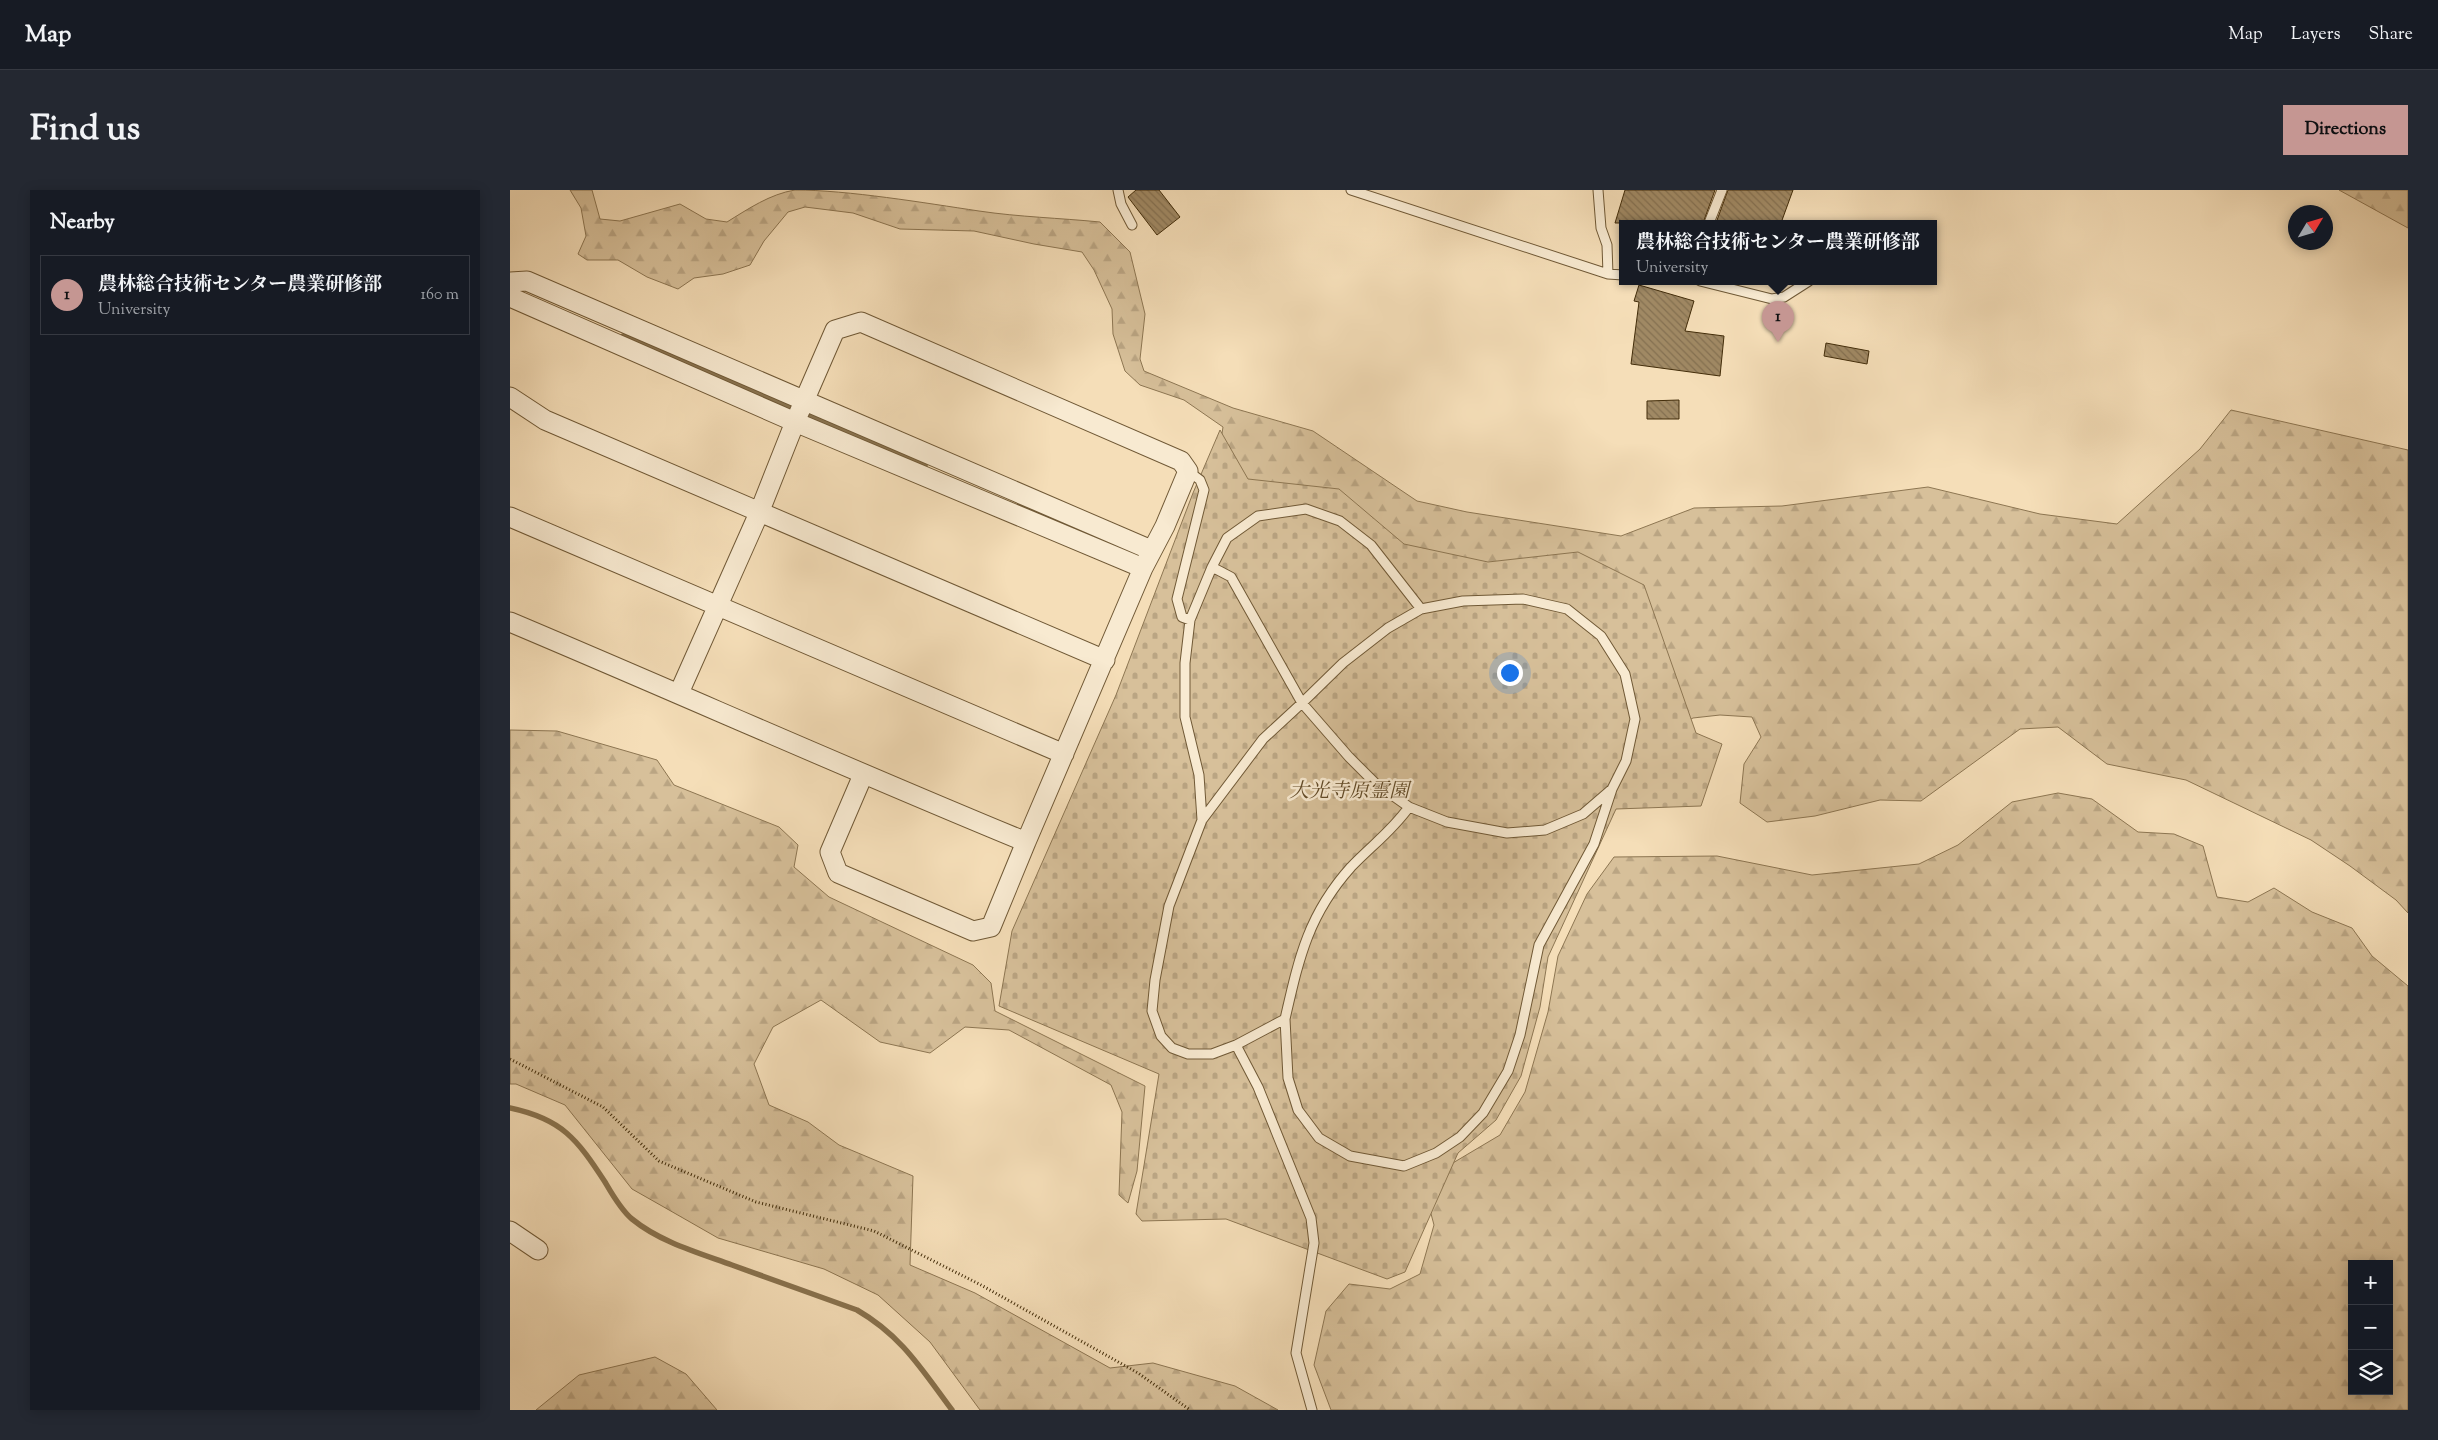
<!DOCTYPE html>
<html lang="en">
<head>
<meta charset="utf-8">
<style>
	body { margin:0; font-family:"Sorts Mill Goudy","Noto Serif JP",serif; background:#242831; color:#f1f3f6 }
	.controls { position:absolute; right:15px; bottom:15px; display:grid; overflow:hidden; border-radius:0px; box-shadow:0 2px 12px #0003 }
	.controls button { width:45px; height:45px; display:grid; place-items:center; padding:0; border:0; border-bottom:1px solid #363941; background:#171b24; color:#f1f3f6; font:25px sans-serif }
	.compass { position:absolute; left:1778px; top:15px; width:45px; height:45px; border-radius:50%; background:#171b24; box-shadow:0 2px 12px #0003; rotate:52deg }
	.you { position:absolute; left:999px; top:482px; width:18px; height:18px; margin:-12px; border:4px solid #fff; border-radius:50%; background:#1a73e8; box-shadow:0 0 0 8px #1a73e833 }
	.badge { display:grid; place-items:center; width:32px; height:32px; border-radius:50%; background:#c59692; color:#111; font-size:16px; font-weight:700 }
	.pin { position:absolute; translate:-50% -41px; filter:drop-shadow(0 1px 2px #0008) }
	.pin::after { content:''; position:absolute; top:26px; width:18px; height:15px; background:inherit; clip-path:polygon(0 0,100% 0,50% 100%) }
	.popup { position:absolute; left:1109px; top:30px; width:318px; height:65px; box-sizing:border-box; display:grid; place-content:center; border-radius:0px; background:#171b24; filter:drop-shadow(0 1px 4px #0005); font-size:16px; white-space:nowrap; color:#9ea1a6 }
	.popup b { font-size:19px; color:#f1f3f6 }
	.popup::after { content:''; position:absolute; left:50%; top:100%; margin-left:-10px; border:10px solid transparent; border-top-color:#171b24 }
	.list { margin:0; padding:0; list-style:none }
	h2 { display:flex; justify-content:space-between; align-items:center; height:65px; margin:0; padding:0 20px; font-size:21px }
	h2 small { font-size:16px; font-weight:400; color:#9ea1a6 }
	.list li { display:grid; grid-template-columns:32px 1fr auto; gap:15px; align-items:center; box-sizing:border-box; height:80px; margin:0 10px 10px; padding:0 10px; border:1px solid #363941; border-radius:0px }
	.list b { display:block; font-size:19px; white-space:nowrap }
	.list p { margin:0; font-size:16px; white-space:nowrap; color:#9ea1a6 }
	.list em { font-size:16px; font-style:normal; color:#9ea1a6 }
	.icon { flex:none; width:28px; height:28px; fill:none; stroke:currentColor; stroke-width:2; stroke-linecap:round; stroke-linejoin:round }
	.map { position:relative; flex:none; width:1898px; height:1220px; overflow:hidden; border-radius:0px }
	header { display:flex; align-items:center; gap:30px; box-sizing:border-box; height:70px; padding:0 25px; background:#171b24; border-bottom:1px solid #363941 }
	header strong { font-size:24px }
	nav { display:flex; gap:28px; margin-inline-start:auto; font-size:18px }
	.intro { display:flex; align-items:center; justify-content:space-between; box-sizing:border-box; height:120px; padding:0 30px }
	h1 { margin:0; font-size:35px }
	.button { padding:12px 22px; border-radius:0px; background:#c59692; color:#111; font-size:18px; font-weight:700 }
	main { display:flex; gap:30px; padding:0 30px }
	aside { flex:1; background:#171b24; border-radius:0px; box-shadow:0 2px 12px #0003 }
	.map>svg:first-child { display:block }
	.forest { fill:url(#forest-firs); stroke:#8d7652; fill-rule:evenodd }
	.cemetery { fill:url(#cemetery-stones); stroke:#8d7652 }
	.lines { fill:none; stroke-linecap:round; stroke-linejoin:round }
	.stream { stroke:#89734f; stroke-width:5.5 }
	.building { fill:url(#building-back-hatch); stroke:#432d0a }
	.service-casing { stroke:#705936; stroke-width:11 }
	.minor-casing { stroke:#705936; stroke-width:21 }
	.path { stroke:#432d0a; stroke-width:3; stroke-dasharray:1 2.5; stroke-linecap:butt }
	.service { stroke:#f8ead1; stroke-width:9 }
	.minor { stroke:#f8ead1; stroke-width:19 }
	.labels { text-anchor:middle; stroke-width:5; stroke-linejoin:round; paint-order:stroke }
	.park-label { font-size:20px; font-style:italic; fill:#614a27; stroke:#f8ead1 }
</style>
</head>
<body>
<header>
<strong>Map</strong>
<nav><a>Map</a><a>Layers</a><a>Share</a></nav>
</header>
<div class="intro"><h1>Find us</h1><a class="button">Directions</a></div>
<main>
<aside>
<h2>Nearby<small></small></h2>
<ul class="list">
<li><span class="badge">1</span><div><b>農林総合技術センター農業研修部</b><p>University</p></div><em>160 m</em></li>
</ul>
</aside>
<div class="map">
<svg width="1898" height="1220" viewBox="0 0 1898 1220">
	<defs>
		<pattern id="forest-firs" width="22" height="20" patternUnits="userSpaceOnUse" patternTransform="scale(1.25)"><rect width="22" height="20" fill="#d7c09a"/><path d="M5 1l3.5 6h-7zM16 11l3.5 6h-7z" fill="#baa583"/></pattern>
		<pattern id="cemetery-stones" width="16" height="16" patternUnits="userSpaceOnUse" patternTransform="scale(1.25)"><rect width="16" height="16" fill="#d7c09a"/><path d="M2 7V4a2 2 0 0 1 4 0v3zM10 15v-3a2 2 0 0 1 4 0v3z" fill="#baa583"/></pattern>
		<pattern id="building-back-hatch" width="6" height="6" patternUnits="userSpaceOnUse" patternTransform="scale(1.25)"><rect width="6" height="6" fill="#a08964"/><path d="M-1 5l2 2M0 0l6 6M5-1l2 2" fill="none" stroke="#847051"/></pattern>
	</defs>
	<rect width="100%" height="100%" fill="#f5deb8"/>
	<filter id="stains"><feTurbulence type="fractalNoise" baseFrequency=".004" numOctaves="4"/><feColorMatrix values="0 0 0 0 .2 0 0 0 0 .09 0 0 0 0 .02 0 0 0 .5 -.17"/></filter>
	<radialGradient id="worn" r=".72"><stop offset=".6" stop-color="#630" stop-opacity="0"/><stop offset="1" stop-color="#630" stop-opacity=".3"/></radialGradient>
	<path class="forest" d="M60,0h22l8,29 20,2 60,-17 26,15 21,3c21,-13 43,-28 68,-32 53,0 130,13 184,21 40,6 81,7 121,11l30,30 15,62 -5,45 4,12 89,37 80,23 104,70 50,11 154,24 73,-28 88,-2 146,-19 112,27 77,10 83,-75 31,-39 177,40v463l-12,-13 -46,-34 -39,-26 -125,-60 -79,-16 -49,-37 -38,2 -99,72 -41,-1 -65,16 -48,6 -27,-19 4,-39 17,-27 -9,-20 -32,-2 -27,3 -26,14 -432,-215 -16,-64 4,-26 -39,-27 -44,-15 -15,-14 -12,-37 -1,-25 -18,-39 -12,-18 -48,-8 -60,-13 -74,-2 -47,-16 -48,-6 -17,5 -24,29 -14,24 -27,9 -29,4 -16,11 -31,-12 -29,-17h-31l-9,-6 8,-18 -5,-28z
		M1829,0h69v38z
		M0,540l47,1 100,29 17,25 105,42 19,18 -4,22 35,30 144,68 18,18 4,28 150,75 -8,85 -9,32 -9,-8 3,-83 -11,-27 -102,-55 -44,-3 -35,26 -50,-11 -59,-42 -48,27 -19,37 15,41 39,17 31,23 74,31 -3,89 65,28 135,75 43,-5 82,23 43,24h-298l-50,-68 -52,-47 -54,-26 -106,-31 -56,-32 -30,-17 -67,-84 -49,-21h-6z
		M1548,603l34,6 46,33 36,2 29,12 14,51 31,5 26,-14 38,24 40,16 20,28 36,30v424h-1077l-17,-45 12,-54 23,-27 41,5 30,-15 14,-49 -8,-30 15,-25 59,-35 25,-43 23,-80 10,-56 29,-62 27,-37 103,-1 95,19 107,-11 39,-19 54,-43zM1842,1074h37v127h-37z
		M145,1167l31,17 31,36h-181l43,-35z"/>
	<path class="cemetery" d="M710,240l28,49 91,10 65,55 84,18 90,-10 66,33 52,148 26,11 -21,62 -85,3 -68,148 -8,50 -19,69 -25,44 -38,33 -53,119 -18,7 -161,-60 -84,2 -6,-7 23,-140 -160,-68 13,-75 104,-236 77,-202z"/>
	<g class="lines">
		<path class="stream" d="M113,146l302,130
			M0,918c52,11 67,31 95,74 7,12 16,28 27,37 28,23 67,34 100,46 42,15 83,30 125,45 45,26 65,60 95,100"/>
	</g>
	<path class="building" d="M626,0h23l21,27 -23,18 -29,-38z
		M1115,0h90l-12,33h-88z
		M1218,0h65l-12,33h-65z
		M1129,95l55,16 -9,30 39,5 -4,40 -89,-12 8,-62 -5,-1z
		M1316,153l43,8 -2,13 -43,-8z
		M1169,210v19h-32v-18z"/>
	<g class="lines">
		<g class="service-casing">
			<path id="service" d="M608,0l3,14 11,21
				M841,0l257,84 15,1
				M1088,0l3,38 6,17 1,29
				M1199,33l13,-33
				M1190,91l72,18 12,-2 25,-16
				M678,281l12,9 4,10 -27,109 5,18 8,3 22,-53 19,10 71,126 47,54 26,26 34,24 38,15 60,11 38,-3 38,-16 29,-25 14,-28 9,-42 -10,-45 -24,-38 -34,-27 -44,-10 -60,2 -42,8 -33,19 -45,35 -41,40 -39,36 -61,81 -33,86 -14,74 -3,31 9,25 11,12 16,6h24l24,-9
				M702,377l15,-29 31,-22 48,-7 34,12 31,24 50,64
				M680,430l-5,43v54l14,58 3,45
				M775,829l3,59 10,32 21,28 31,18 54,10 32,-13 24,-16 23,-24 25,-42 12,-36 19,-90 55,-101 18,-55
				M802,1220l-16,-57 18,-110 -3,-25 -53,-131 -22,-42 49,-26c14,-61 23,-104 66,-152 21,-22 40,-35 58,-60"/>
		</g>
		<g class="minor-casing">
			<path id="minor" d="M0,92l17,-1 624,269
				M0,107l285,125 348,146
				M0,207l35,23 560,240
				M0,327l554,237
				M0,432c173,73 343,149 516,220l117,-274 22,-42 23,-55 -7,-10 -320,-139 -26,8 -40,92 -36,91 -80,180
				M353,585l-33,77 8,21 135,58 18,-4 35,-85
				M0,1041l28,19"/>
		</g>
		<path class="path" d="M0,869l93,48 56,54 97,41 118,29 107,54 157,88 52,37"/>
		<use href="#service" class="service"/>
		<use href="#minor" class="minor"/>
	</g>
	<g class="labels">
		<g class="park-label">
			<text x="839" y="607">大光寺原霊園</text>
		</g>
	</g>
	<rect width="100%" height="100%" filter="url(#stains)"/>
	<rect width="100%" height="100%" fill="url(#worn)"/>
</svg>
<div class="controls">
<button>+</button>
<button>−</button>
<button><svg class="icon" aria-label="layers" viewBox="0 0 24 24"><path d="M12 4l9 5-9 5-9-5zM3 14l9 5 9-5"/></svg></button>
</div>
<svg class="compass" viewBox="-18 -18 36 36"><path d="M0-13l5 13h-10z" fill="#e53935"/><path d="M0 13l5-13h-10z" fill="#9ea1a6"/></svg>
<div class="you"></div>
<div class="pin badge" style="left:1268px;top:152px">1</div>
<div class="popup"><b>農林総合技術センター農業研修部</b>University</div>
</div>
</main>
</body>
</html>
